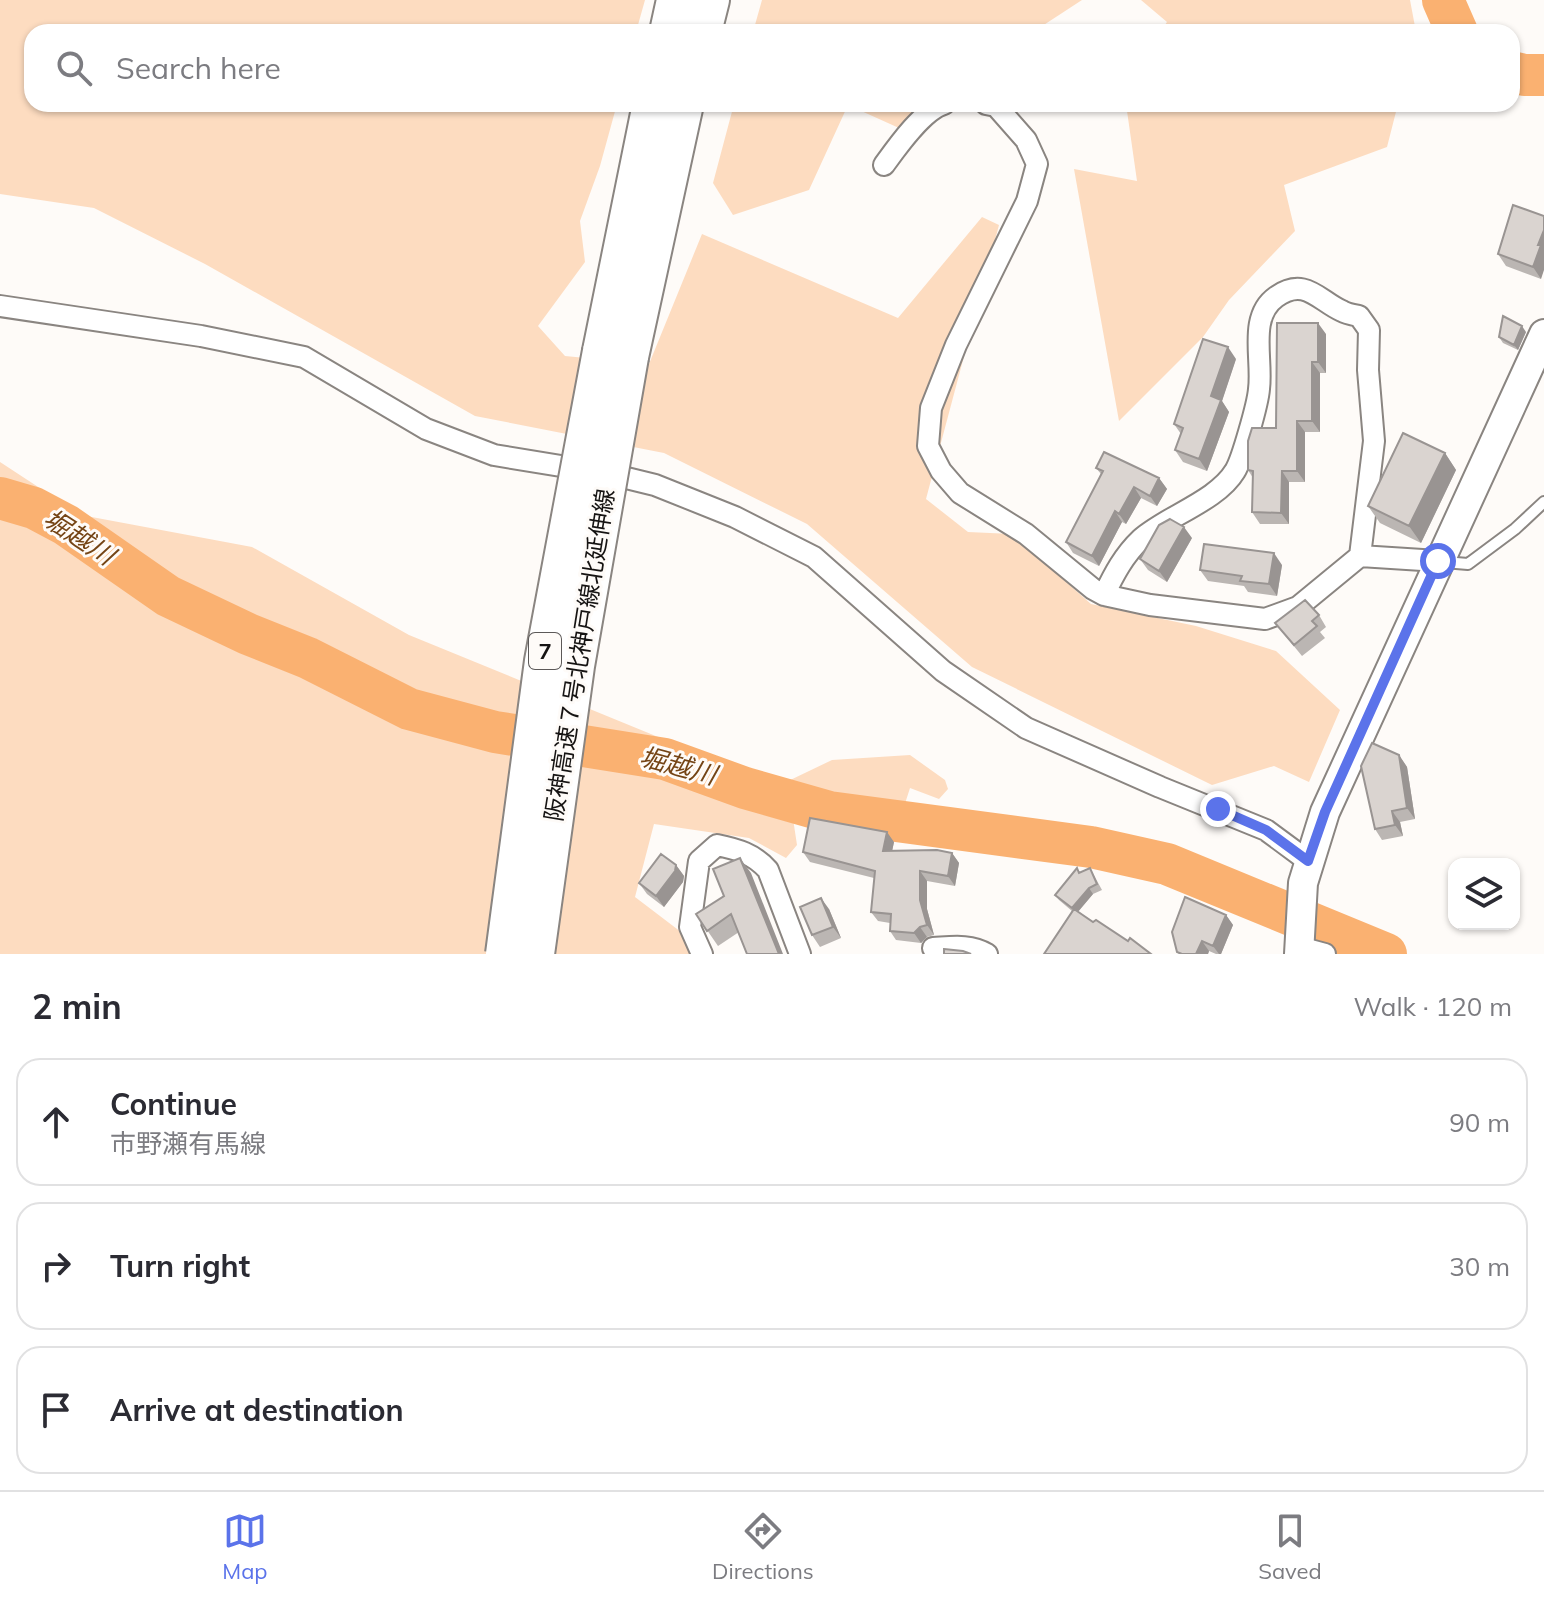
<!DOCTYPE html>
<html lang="en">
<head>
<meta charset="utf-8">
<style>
	body { margin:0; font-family:Mulish,"Noto Sans JP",sans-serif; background:#f7f7f7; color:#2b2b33 }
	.controls { position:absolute; right:24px; bottom:24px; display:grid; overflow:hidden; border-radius:16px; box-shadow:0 2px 6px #0004 }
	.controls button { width:72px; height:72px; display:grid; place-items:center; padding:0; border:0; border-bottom:2px solid #e1e1e2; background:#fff; color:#2b2b33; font:40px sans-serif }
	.stop { position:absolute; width:24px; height:24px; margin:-18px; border:6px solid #5b73ea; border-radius:50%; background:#fff }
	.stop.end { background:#5b73ea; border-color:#fff; box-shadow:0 2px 8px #0008 }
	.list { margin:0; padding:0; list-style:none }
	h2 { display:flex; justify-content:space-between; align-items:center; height:104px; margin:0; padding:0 32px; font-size:34px }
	h2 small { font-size:26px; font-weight:400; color:#7c7c81 }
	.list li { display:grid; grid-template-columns:52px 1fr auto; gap:24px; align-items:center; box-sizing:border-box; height:128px; margin:0 16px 16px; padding:0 16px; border:2px solid #e1e1e2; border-radius:24px }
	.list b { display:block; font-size:30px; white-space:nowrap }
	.list p { margin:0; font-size:26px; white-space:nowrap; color:#7c7c81 }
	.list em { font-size:26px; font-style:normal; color:#7c7c81 }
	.icon { flex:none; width:44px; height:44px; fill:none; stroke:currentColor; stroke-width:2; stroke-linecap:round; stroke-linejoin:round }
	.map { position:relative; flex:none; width:1544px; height:954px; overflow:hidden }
	.search { position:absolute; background:#fff; box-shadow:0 2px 6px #0004; left:24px; right:24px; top:24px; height:88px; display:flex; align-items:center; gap:20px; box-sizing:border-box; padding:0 28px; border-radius:24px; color:#7c7c81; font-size:30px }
	.sheet { height:536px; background:#fff }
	nav { display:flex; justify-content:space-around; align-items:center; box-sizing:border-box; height:112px; border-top:2px solid #e1e1e2; background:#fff; font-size:22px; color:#7c7c81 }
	nav a { display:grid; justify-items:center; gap:4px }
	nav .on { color:#5b73ea }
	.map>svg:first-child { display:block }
	.green { fill:#fddcc0 }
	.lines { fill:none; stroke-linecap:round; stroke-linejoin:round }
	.river { stroke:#fab171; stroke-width:42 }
	.lane-casing { stroke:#8a8581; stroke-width:14 }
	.street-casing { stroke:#8a8581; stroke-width:24 }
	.secondary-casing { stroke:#8a8581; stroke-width:32 }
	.highway-casing { stroke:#8a8581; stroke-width:40 }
	.lane { stroke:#fff; stroke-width:10 }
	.street { stroke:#fff; stroke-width:20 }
	.secondary { stroke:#fff; stroke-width:28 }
	.highway { stroke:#fff; stroke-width:36 }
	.highway-bridge-casing { stroke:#8a8581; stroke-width:40; stroke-linecap:butt }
	.highway-bridge { stroke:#fff; stroke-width:36 }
	.wall { fill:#bbb6b3 }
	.shaded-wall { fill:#999492 }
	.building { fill:#dad4d0; stroke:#999492; stroke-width:2 }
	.route { stroke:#5b73ea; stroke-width:10 }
	.labels { text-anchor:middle; stroke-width:6; stroke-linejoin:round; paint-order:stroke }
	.shield { fill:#fefbf8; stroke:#5c5958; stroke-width:2 }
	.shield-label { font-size:22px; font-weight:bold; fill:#161413 }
	.street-label { font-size:24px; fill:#161413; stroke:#fefbf8 }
	.water-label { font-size:26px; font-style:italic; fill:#754516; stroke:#fefbf8 }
</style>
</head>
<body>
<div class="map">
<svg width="1544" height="954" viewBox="0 0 1544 954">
	<rect width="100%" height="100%" fill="#fefbf8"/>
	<path class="green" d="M0,0h645l-9,32h-604v72h585l-17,62 -20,55 5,41 -47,64 27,30 84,8 53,-130 196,84 84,-101 17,8 -73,274 42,33 44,2 79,70 105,22 80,25 64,59 -31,72 -35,-16 -62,19 -240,-118 -165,-143 -143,-71 -189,-37 -270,-152 -111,-56 -94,-14z
		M762,0h320l-49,32h-280z
		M1141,0h269l6,32h-256l7,-10z
		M734,104h185l-20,24 -51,-23 -39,85 -76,25 -20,-32z
		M1126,104h272l-11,43 -103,38 11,46 -66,69 -26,37 -84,84 -45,-252 63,12z
		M0,462l81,53 171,32 157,88 298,122 77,26 48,-23 78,-5 35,25 3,9 -9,10 -29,-11 -8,25 -110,-1 5,33 -11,13 -37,-20 -95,-14 -19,73 46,35 10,22h-691z"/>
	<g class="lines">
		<path class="river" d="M1443,0l14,32
			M1512,72l12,3h20
			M0,498l34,10 32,17 102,71 80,38 60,24 101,51 86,23 170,27 80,29 84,24 262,35 76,17 219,90"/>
		<g class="lane-casing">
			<path id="lane" d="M1444,562l24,2 47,-35 29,-27"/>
		</g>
		<g class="street-casing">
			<path id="street" d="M986,104l10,2 30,34 11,24 -10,37 -71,144 -25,63 -3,38 13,25 19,22 66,41 67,55 11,6 46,10 115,14 33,-12 62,-51 78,5
				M884,165c13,-18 39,-55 60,-61
				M0,306l201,30 103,21 122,72 68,26 116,19 45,11 80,32 79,40 129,114 83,57 134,59 106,43 42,31
				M1104,595c10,-21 20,-40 37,-56 26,-23 76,-38 94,-68 7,-11 23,-68 24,-82 4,-30 -11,-72 17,-92 29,-21 43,4 66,14 5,3 12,4 17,5l10,14 -1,40 6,71 -14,115
				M1299,947l26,7
				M933,948c19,-1 37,-4 54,6
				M702,954l-12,-27 9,-66 18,-16c20,4 37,9 51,25l32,84"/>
		</g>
		<g class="secondary-casing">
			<path id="secondary" d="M1299,954l4,-71 22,-71 219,-478"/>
		</g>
		<g class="highway-casing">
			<path id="highway" d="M668,32l7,-32
				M703,32l8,-32
				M601,351l50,-247
				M630,357l55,-253"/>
		</g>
		<use href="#lane" class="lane"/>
		<use href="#street" class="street"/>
		<use href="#secondary" class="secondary"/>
		<use href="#highway" class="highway"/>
		<g class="highway-bridge-casing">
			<path id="highway-bridge" d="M504,954l39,-293 58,-310
				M536,954l40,-288 54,-309"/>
		</g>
		<use href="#highway-bridge" class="highway-bridge"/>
	</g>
	<path class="wall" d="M1544,216l-3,63 -35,-13 -8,-12z
		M1526,332l-8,18 -15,-7 -4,-6z
		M1326,334v39h-6v59h-15v50h-16v42h-29l-8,-12 1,-34 -5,-8 28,-42z
		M1236,359l-14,42 7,11 -22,59 -24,-9 -8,-12 6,-16 -7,-10z
		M1445,453l11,17 -35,73 -41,-20 -12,-17z
		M1096,468l63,10 8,11 -10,17 -16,-8 -15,26 -4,-2 -23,44 -26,-13 -7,-11 35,-68z
		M1192,538l-25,44 -19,-12 -8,-11z
		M1282,565l-5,31 -29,-4 -4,-6 -36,-5 -8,-11z
		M1319,615l7,12 -6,5 5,6 -23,18 -27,-33z
		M1399,755l8,12 8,52 -15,3 3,14 -21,4 -7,-11z
		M894,842l-2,9 60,2 7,10 -4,23 -28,-5v28l7,26 -7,2 -6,6 -25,-3 -6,-9v-8l-12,-2 -7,-9 3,-34 -64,-16 -7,-10z
		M676,865l8,11 -1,6 -19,25 -17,-13 -8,-11z
		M1077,868l3,5 10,-5 12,22 -9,4 -15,18 15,10 3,-2 32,21 2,-3 21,16h-107l28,-43 -13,-11 -4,-5z
		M751,873l-12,59 -21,14 -22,-32 28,-18z
		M829,909l12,29 -21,9 -8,-12z
		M1226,915l7,10 -12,29h-5l-7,-3 -1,3h-29l-2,-2z"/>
	<path class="shaded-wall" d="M1544,230v40l-3,9 -8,-12 5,-22z
		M1318,323l8,11v39l-8,-11z
		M1522,326l4,6 -8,18 -4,-5z
		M1228,347l8,12 -14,42 7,11 -22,59 -8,-12 12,-63z
		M1312,362l8,11v59l-8,-11z
		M1297,421l8,11v50l-8,-11z
		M1445,453l11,17 -35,73 -12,-17z
		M1282,471l7,11v42l-8,-11z
		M1159,478l8,11 -10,17 -7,-10z
		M1134,487l7,11 -15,26 -7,-10z
		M1115,511l7,11 -23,44 -7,-10z
		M1184,527l8,11 -25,44 -8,-11z
		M1274,553l8,12 -5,31 -8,-12z
		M1399,755l8,12 8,52 -8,-11z
		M1392,811l8,11 3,14 -8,-11z
		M887,832l7,10 -4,19 -7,-10z
		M952,853l7,10 -4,23 -7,-10z
		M740,858l11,15 32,81h-4z
		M676,865l8,11 -1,6 -19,25 -8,-11z
		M920,871l7,10v28l7,26 -7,-10 -7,-25z
		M1089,888l4,6 -17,20 -4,-6z
		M821,898l8,11 12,29 -8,-11z
		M1226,915l7,10 -12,29h-2l-6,-8z
		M920,927l7,10 -6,6 -7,-10z
		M1202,941l7,10 -1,3h-12z"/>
	<path class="building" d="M1513,205l31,11v14l-6,15h3l-8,22 -35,-13z
		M1503,316l19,10 -8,19 -15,-8z
		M1277,323h41v39h-6v59h-15v50h-15l-1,42 -29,-1 1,-41 -5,-1v-29l4,-13h24z
		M1203,339l25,8 -17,49 10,4 -22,59 -24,-9 8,-22 -9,-4z
		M1403,433l42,20 -36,73 -41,-20z
		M1104,452l55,26 -9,18 -16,-9 -15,27 -4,-3 -23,45 -26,-14 37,-71 -7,-3z
		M1170,519l14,8 -25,44 -19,-12 19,-34z
		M1204,544l70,9 -5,31 -29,-3 2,-5 -42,-6z
		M1305,600l14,15 -7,6 5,5 -23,19 -19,-22z
		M1372,743l27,12 8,53 -15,3 3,14 -20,4 -14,-63z
		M810,818l77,14 -4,19 54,-1 15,3 -4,23 -28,-5v29l7,25 -7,2 -6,6 -24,-2 1,-17 -20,-2 4,-41 -72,-19z
		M661,854l15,11 -1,6 -19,25 -17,-13z
		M740,858l39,96h-32l-16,-40 -24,17 -11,-17 28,-18 -11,-27z
		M1077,868l2,5 11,-5 7,16 -8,4 -17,20 -17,-13z
		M1185,897l41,18 -13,31 -11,-5 -6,13h-14l-5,-2 -5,-20z
		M821,898l12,29 -21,8 -12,-28z
		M1074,909l19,13 3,-2 32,21 2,-3 21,16h-107z
		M944,949l19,2 8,3h-27z"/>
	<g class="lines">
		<path class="route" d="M1218,809l48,21 42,31 17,-49 113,-251"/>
	</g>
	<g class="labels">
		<rect class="shield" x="529" y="633" width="32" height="36" rx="6"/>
		<g class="shield-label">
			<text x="545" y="659">7</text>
		</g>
		<g class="street-label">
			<text transform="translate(580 655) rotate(-81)" y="8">阪神高速７号北神戸線北延伸線</text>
		</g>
		<g class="water-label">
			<text transform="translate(79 537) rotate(33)" y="9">堀越川</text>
			<text transform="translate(678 766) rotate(15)" y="9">堀越川</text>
		</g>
	</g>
</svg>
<div class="controls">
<button><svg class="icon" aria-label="layers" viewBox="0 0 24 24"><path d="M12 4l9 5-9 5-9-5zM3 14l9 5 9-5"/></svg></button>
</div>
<div class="stop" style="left:1438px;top:561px"></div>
<div class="stop end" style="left:1218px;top:809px"></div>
<div class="search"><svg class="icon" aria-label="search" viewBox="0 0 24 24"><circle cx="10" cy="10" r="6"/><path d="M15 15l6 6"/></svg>Search here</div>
</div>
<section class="sheet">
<h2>2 min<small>Walk · 120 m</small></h2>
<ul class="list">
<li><svg class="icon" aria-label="ahead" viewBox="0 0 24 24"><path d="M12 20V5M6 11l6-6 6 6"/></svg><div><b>Continue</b><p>市野瀬有馬線</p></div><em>90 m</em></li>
<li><svg class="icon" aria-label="right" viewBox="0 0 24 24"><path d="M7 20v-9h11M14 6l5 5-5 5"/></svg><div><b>Turn right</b></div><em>30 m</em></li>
<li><svg class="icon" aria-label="arrive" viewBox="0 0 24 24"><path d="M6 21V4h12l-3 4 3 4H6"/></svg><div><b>Arrive at destination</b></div></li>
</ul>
</section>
<nav>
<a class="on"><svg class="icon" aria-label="map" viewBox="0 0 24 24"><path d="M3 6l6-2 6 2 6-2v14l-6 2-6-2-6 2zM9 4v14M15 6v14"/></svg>Map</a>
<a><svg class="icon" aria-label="directions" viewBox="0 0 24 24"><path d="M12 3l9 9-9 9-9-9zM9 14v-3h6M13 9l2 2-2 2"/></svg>Directions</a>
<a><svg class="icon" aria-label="saved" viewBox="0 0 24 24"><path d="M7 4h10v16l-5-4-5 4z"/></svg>Saved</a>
</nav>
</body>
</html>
